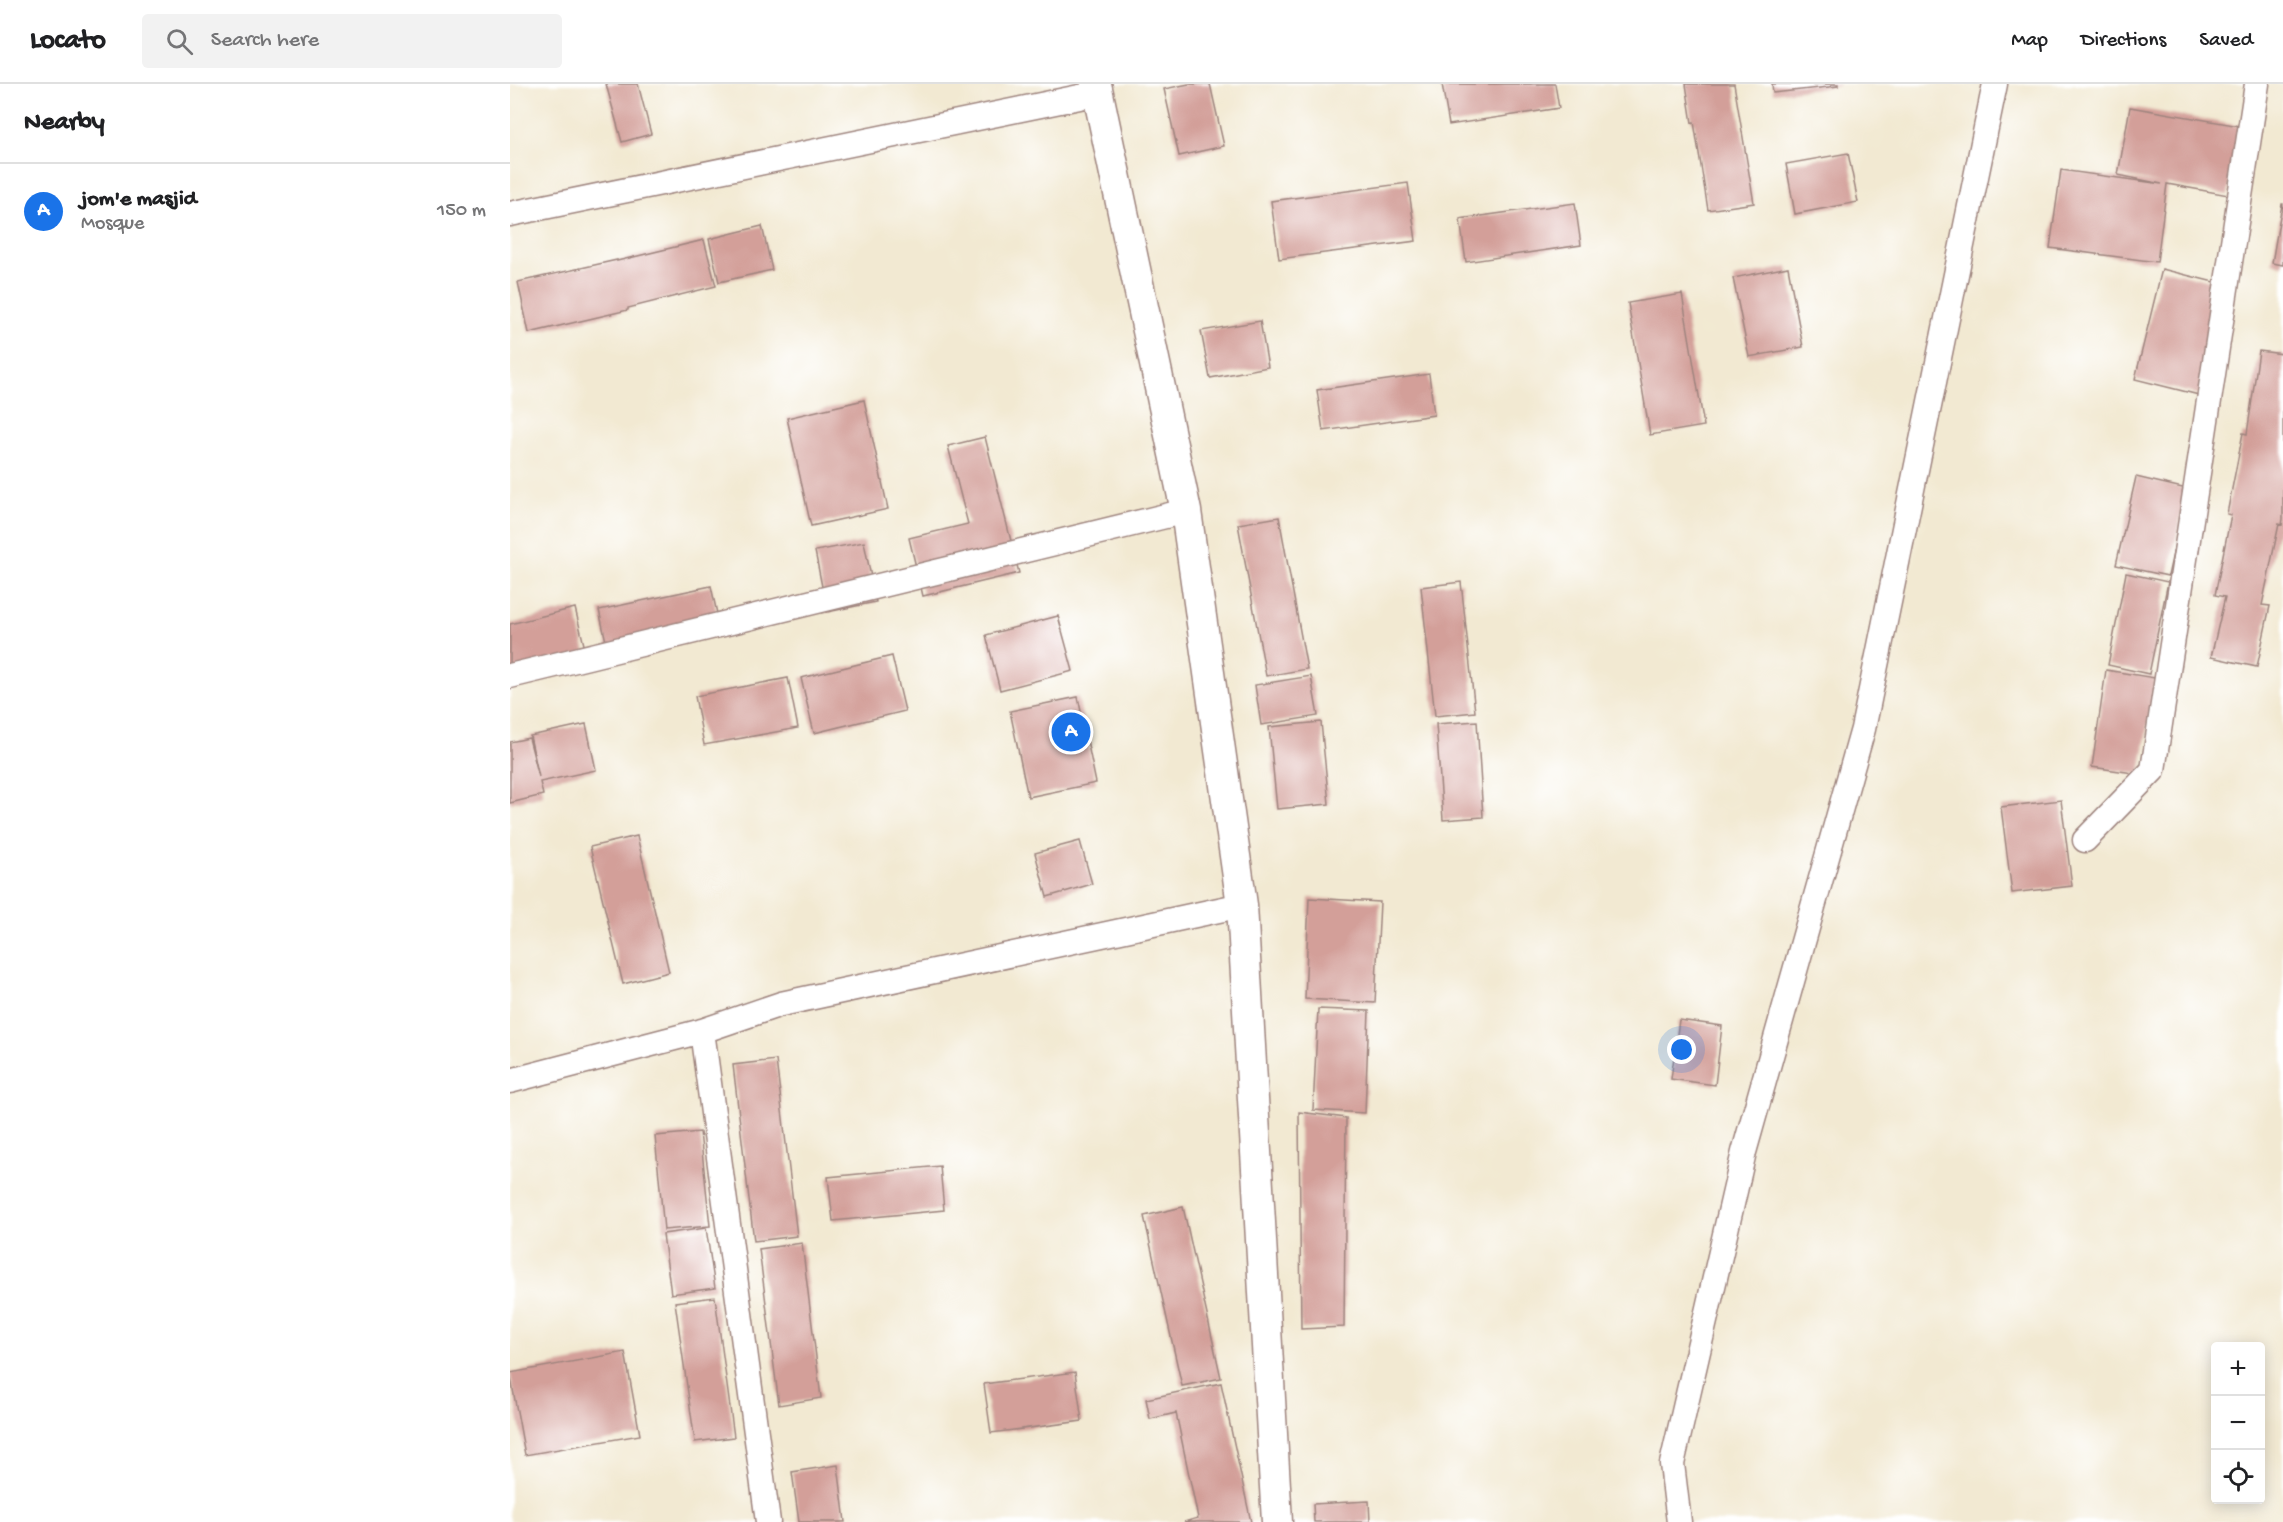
<!DOCTYPE html>
<html lang="en">
<head>
<meta charset="utf-8">
<style>
	body { margin:0; font-family:"Gochi Hand",sans-serif; background:#f2f2f2; color:#202124 }
	.controls { position:absolute; right:18px; bottom:18px; display:grid; overflow:hidden; border-radius:6px; box-shadow:0 3px 15px #0003 }
	.controls button { width:54px; height:54px; display:grid; place-items:center; padding:0; border:0; border-bottom:2px solid #e0e0e0; background:#fff; color:#202124; font:30px sans-serif }
	.you { position:absolute; left:1172px; top:966px; width:21px; height:21px; margin:-15px; border:4px solid #fff; border-radius:50%; background:#1a73e8; box-shadow:0 0 0 9px #1a73e833 }
	.badge { display:grid; place-items:center; width:39px; height:39px; border-radius:50%; background:#1a73e8; color:#fff; font-size:20px; font-weight:700 }
	.pin { position:absolute; translate:-50% -50%; border:3px solid #fff; box-shadow:0 2px 6px #0006 }
	.list { margin:0; padding:0; list-style:none }
	h2 { display:flex; justify-content:space-between; align-items:center; height:78px; margin:0; padding:0 24px; font-size:26px }
	h2 small { font-size:20px; font-weight:400; color:#757577 }
	.list li { display:grid; grid-template-columns:39px 1fr auto; gap:18px; align-items:center; box-sizing:border-box; height:96px; padding:0 24px; border-top:2px solid #e0e0e0 }
	.list b { display:block; font-size:22px; white-space:nowrap }
	.list p { margin:0; font-size:20px; white-space:nowrap; color:#757577 }
	.list em { font-size:20px; font-style:normal; color:#757577 }
	.icon { flex:none; width:33px; height:33px; fill:none; stroke:currentColor; stroke-width:2; stroke-linecap:round; stroke-linejoin:round }
	.map { position:relative; flex:none; width:1773px; height:1438px; overflow:hidden }
	header { display:flex; align-items:center; gap:36px; box-sizing:border-box; height:84px; padding:0 30px; background:#fff; border-bottom:2px solid #e0e0e0 }
	header strong { font-size:28px }
	nav { display:flex; gap:33px; margin-inline-start:auto; font-size:21px }
	.search { width:420px; height:54px; background:#f2f2f2; display:flex; align-items:center; gap:15px; box-sizing:border-box; padding:0 21px; border-radius:6px; color:#757577; font-size:22px }
	main { display:flex }
	aside { flex:1; background:#fff }
	.map>svg:first-child { display:block }
	.building { fill:#d39f99 }
	.lines { fill:none; stroke-linecap:round; stroke-linejoin:round }
	.minor-casing { stroke:#9e847e; stroke-width:27 }
	.tertiary-casing { stroke:#9e847e; stroke-width:33 }
	.minor { stroke:#fff; stroke-width:24 }
	.tertiary { stroke:#fff; stroke-width:30 }
</style>
</head>
<body>
<header>
<strong>Locato</strong>
<div class="search"><svg class="icon" aria-label="search" viewBox="0 0 24 24"><circle cx="10" cy="10" r="6"/><path d="M15 15l6 6"/></svg>Search here</div>
<nav><a>Map</a><a>Directions</a><a>Saved</a></nav>
</header>
<main>
<aside>
<h2>Nearby<small></small></h2>
<ul class="list">
<li><span class="badge">A</span><div><b>jom'e masjid</b><p>Mosque</p></div><em>150 m</em></li>
</ul>
</aside>
<div class="map">
<svg width="1773" height="1438" viewBox="0 0 1773 1438">
	<rect width="100%" height="100%" fill="#fff"/>
	<filter id="ink" filterUnits="userSpaceOnUse"><feTurbulence type="fractalNoise" baseFrequency=".0167" numOctaves="2"/><feDisplacementMap in="SourceGraphic" scale="12" xChannelSelector="R" yChannelSelector="G"/><feConvolveMatrix kernelMatrix="1 2 1 2 8 2 1 2 1" color-interpolation-filters="sRGB"/></filter>
	<filter id="wash" filterUnits="userSpaceOnUse"><feTurbulence type="fractalNoise" baseFrequency=".008" numOctaves="4" result="noise"/><feDisplacementMap in="SourceGraphic" scale="24" xChannelSelector="R" yChannelSelector="G"/><feGaussianBlur stdDeviation="1.35" result="paint"/><feColorMatrix in="noise" values="0 0 0 0 0 0 0 0 0 0 0 0 0 0 0 0 0 1.4 0 .05"/><feComposite in="paint" operator="in"/></filter>
	<g filter="url(#wash)">
		<rect width="100%" height="100%" fill="#f2e9d2"/>
		<g id="blocks">
			<path class="building" d="M96,0h32l13,50 -29,8z
				M679,0h21l14,62 -45,10 -15,-67z
				M932,0h113l4,24 -110,17z
				M1176,0h48l20,119 -46,7 -14,-88 -2,1z
				M1262,0h66v2l-65,7z
				M1620,23l110,19 -12,69 -61,-11 -10,78 -107,-14 11,-78 101,14 -44,-9z
				M1338,69l10,49 -63,12 -9,-50z
				M898,99l8,58 -137,18 -8,-58z
				M1065,119l6,42 -115,17 -6,-43z
				M1772,120h1v61l-11,-2z
				M252,142l10,44 -53,12 -10,-43z
				M194,156l12,46 -88,22v2l-99,23 -11,-51 99,-22v1z
				M1278,183l15,80 -54,10 -16,-79z
				M1652,185l64,16 -27,110 -64,-16z
				M1172,210l22,132 -54,9 -22,-132z
				M750,237l8,46 -58,11 -9,-47z
				M1749,267l24,3v165l-1,6 -3,-1 -17,81 8,1 -13,61 -46,-10 14,-60 -10,-2 16,-80 -4,-1 16,-81 4,1z
				M919,290l5,41 -111,16 -6,-41z
				M354,316l24,109 -77,17 -24,-108z
				M475,353l34,136 -96,23 -14,-58 59,-14 -20,-78z
				M1626,393l51,12 -19,87 -52,-11z
				M769,433l28,152 -41,7 -28,-152z
				M354,458l12,60 -49,10 -12,-61z
				M1616,489l42,9 -19,92 -41,-9z
				M951,498l14,130 -40,4 -14,-129z
				M201,502l10,46 -112,23 -10,-45z
				M65,524l12,49 -77,19v-52z
				M548,532l15,55 -73,19 -14,-55z
				M382,572l13,55 -91,22 -13,-55z
				M1596,586l49,8 -15,96 -48,-7z
				M801,592l7,40 -57,9 -6,-40z
				M278,594l10,50 -94,17 -9,-49z
				M568,613l18,86 -68,14 -18,-86z
				M967,637l6,96 -40,3 -7,-96z
				M811,638l8,82 -52,5 -8,-82z
				M76,640l10,46 -56,12 3,13 -33,8v-61l19,-4 10,39 -9,-41z
				M1551,716l11,86 -60,7 -11,-86z
				M127,752l32,136 -46,12 -33,-137z
				M570,757l12,43 -45,13 -12,-44z
				M799,814l71,4 -5,101 -70,-4z
				M808,925l51,2 -4,102 -52,-3z
				M1169,936l43,6 -7,59 -44,-6z
				M266,976l21,176 -43,5 -21,-176z
				M789,1028l47,6 -2,209 -43,2z
				M190,1048l10,94 -46,4 -9,-94z
				M430,1082l4,44 -111,11 -5,-44z
				M673,1123l38,171 -39,8 -38,-170z
				M196,1144l9,60 -44,6 -8,-60z
				M292,1159l19,155 -42,7 -20,-156z
				M205,1213l19,140 -39,5 -20,-140z
				M115,1268l15,83 -115,20 -15,-82z
				M565,1288l7,49 -91,12 -7,-49z
				M711,1299l30,139h-67l14,-4 -22,-105 -26,6 -4,-20z
				M328,1381l7,57h-46l-7,-50z
				M859,1417l1,21h-56l-1,-18z"/>
		</g>
	</g>
	<g filter="url(#ink)">
		<use href="#blocks" fill-opacity="0" stroke="#9e847e" stroke-width="1.5"/>
		<g class="lines">
			<g class="minor-casing">
				<path id="minor" d="M0,130l589,-121
					M0,592l676,-165
					M1575,756l68,-70 104,-686
					M192,947l66,491
					M0,997l192,-50 79,-27 461,-99
					M1169,1438l-7,-58 72,-312 119,-423 132,-645"/>
			</g>
			<g class="tertiary-casing">
				<path id="tertiary" d="M586,0l90,427 56,394 35,617"/>
			</g>
			<use href="#minor" class="minor"/>
			<use href="#tertiary" class="tertiary"/>
		</g>
	</g>
</svg>
<div class="controls">
<button>+</button>
<button>−</button>
<button><svg class="icon" aria-label="locate" viewBox="0 0 24 24"><circle cx="12" cy="12" r="6"/><path d="M12 2v4M12 18v4M2 12h4M18 12h4"/></svg></button>
</div>
<div class="you"></div>
<div class="pin badge" style="left:561px;top:648px">A</div>
</div>
</main>
</body>
</html>
